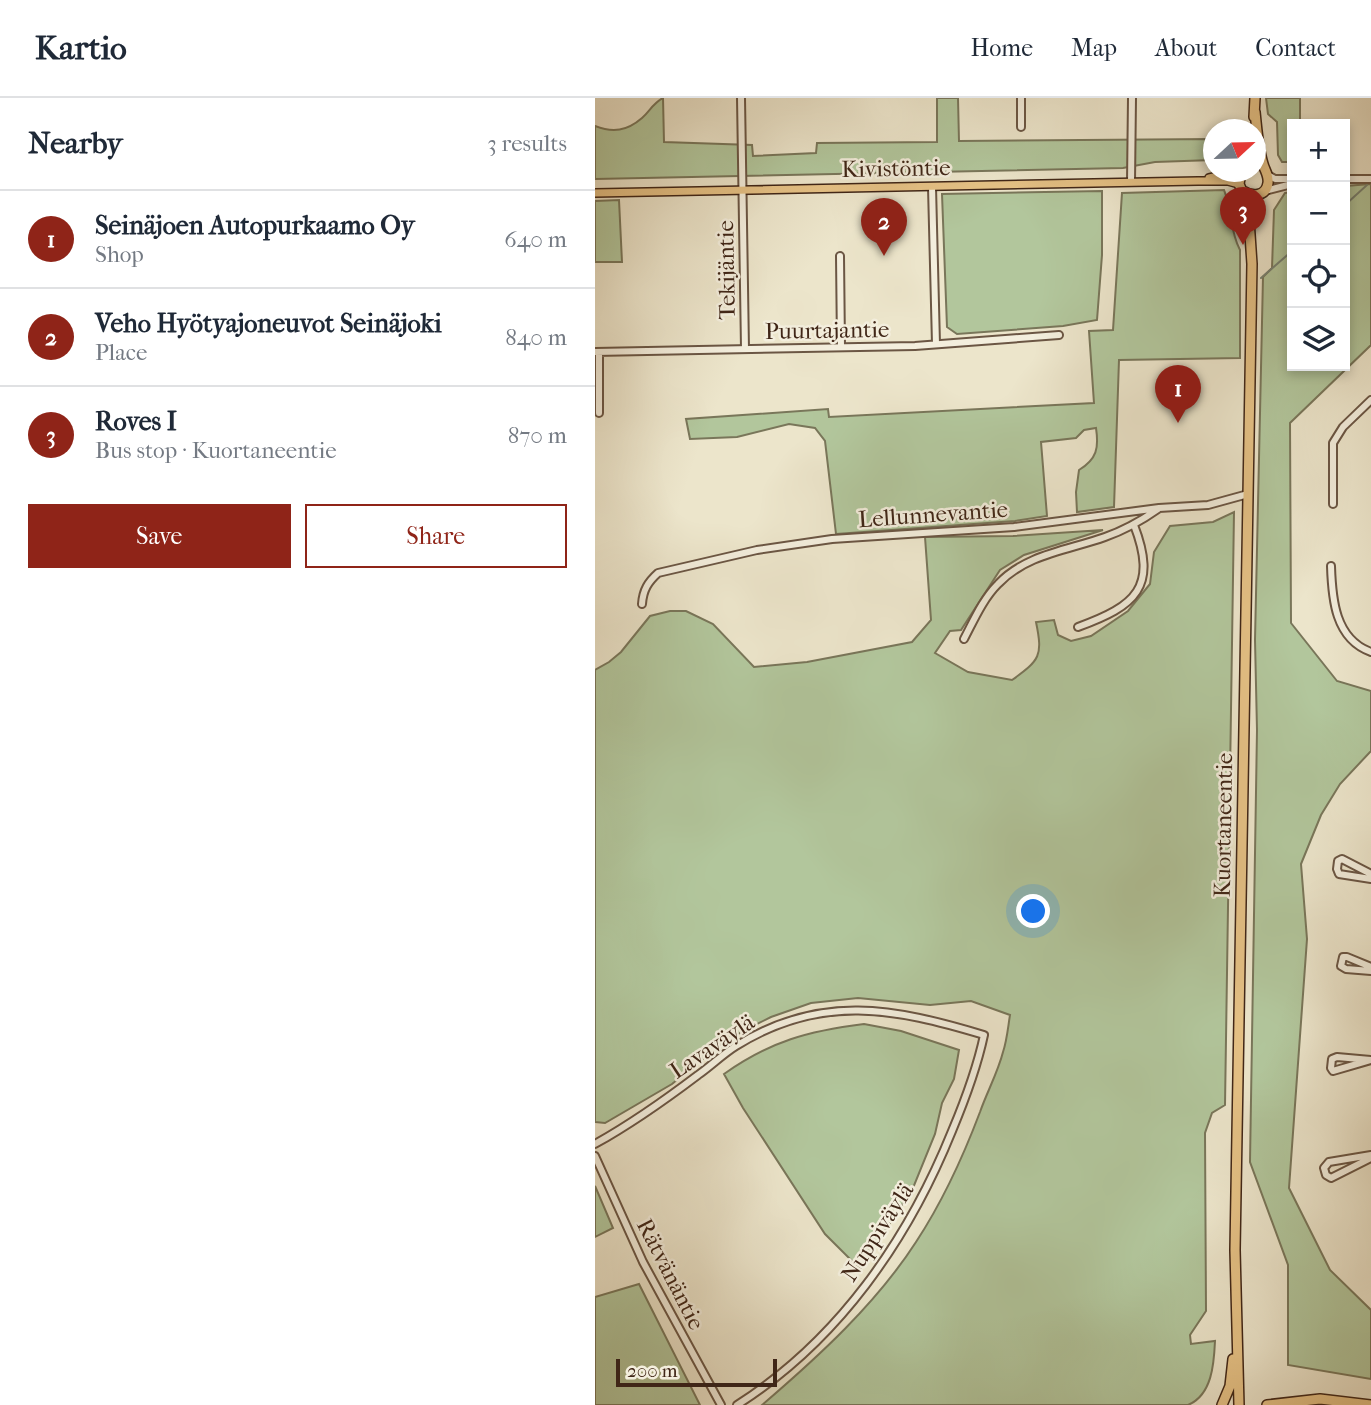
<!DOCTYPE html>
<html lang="en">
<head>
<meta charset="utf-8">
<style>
	body { margin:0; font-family:"IM FELL French Canon",serif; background:#f2f2f3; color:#1f2937 }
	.controls { position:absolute; right:21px; top:21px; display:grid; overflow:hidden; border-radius:0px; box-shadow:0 4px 10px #0003 }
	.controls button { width:63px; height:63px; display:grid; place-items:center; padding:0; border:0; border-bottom:2px solid #e0e1e3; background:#fff; color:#1f2937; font:35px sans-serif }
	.compass { position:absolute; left:608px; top:21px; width:63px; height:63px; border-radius:50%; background:#fff; box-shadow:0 4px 10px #0003; rotate:68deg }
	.scale { position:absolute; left:21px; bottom:18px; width:161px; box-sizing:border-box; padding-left:7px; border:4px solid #402617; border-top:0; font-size:19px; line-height:24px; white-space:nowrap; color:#402617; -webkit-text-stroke:5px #f3eedd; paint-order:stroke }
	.you { position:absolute; left:439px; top:814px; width:24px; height:24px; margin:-18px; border:5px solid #fff; border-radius:50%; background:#1a73e8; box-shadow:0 0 0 10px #1a73e833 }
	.badge { display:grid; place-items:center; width:46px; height:46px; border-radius:50%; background:#8f2418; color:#fff; font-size:23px; font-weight:700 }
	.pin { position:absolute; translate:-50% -58px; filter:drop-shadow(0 2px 4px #0008) }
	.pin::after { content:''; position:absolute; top:37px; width:24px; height:21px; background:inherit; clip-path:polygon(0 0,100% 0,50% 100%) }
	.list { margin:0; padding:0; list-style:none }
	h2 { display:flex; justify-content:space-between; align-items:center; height:91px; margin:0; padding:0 28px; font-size:30px }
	h2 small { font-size:23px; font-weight:400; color:#747a83 }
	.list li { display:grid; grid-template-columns:46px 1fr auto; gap:21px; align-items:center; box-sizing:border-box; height:98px; padding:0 28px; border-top:2px solid #e0e1e3 }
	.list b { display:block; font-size:26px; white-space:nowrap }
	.list p { margin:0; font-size:23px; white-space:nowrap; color:#747a83 }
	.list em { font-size:23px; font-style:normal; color:#747a83 }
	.actions { display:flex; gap:14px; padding:21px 28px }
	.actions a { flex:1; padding:16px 0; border:2px solid #8f2418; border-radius:0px; text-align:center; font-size:24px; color:#8f2418 }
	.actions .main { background:#8f2418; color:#fff }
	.icon { flex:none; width:38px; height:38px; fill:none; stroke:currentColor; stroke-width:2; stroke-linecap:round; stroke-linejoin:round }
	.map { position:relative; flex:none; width:776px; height:1307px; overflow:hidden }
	header { display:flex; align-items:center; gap:42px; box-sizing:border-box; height:98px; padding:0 35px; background:#fff; border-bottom:2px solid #e0e1e3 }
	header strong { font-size:33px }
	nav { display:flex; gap:38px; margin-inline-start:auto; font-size:24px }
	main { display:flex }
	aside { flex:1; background:#fff }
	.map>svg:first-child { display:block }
	.green { fill:#b2c69c; stroke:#79765a; stroke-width:2 }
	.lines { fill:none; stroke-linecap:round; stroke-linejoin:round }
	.stream { stroke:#768273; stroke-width:2 }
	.minor-casing { stroke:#6b5644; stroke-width:10 }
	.major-casing { stroke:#402617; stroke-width:10 }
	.highway-casing { stroke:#402617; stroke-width:12 }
	.minor { stroke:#f3eedd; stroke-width:6 }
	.major { stroke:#e6c286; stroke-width:7 }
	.highway { stroke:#e6c286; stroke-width:9 }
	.labels { text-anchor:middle; stroke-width:5; stroke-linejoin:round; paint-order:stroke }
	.street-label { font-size:23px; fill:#402617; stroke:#f3eedd }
</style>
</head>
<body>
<header>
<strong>Kartio</strong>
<nav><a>Home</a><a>Map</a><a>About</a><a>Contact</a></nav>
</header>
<main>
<aside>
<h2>Nearby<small>3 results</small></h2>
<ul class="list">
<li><span class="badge">1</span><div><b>Seinäjoen Autopurkaamo Oy</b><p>Shop</p></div><em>640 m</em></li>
<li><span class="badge">2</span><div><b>Veho Hyötyajoneuvot Seinäjoki</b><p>Place</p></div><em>840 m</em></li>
<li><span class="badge">3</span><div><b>Roves I</b><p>Bus stop · Kuortaneentie</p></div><em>870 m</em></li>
</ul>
<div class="actions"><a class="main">Save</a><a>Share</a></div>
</aside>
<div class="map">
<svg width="776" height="1307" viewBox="0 0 776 1307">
	<rect width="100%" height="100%" fill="#ece5cb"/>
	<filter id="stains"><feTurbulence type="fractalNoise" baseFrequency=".00286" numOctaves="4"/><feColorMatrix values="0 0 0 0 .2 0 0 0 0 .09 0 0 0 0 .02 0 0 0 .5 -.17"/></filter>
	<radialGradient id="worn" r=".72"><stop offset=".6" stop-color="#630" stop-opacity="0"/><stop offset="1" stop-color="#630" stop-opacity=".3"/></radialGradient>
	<path class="green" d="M68,0l1,44 88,3 1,11 63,-3 1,-10 120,-1v-44h21l1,43 254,-2v21l-58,2 -32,6 -528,11v-53c18,7 32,5 47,-8 8,-7 11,-15 21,-20z
		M671,0h34v26h-8v38h-10l-4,-7 -1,-33 -9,-8z
		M776,86v161l-81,78 1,200 46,58 34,10v60l-31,33 -19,31 -20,49 6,75 -18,249 41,82 41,40v69l-83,-14v-100l-38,-103 7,-432 -2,-90 8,-363 9,-9 2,-58 11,-17 7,-1v174h53v-180z
		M629,92c9,22 5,39 16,60v108l-121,2 -5,147 -37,5 -1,-20 3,-22c18,-11 20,-22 17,-42l-12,2 -8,8 -35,4 6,74 -32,5 -179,13 -11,-93 -10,-13 -26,-4 -52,13 -47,2 -4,-20 142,-10 1,8 265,-14 -5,-72 24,-1 9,-137z
		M507,93v64l-5,65 -34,6 -106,8 -10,-7 -5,-133z
		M24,102l3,62h-27v-61z
		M639,414l-9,593 -13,8 -7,20 1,178 -16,24 1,9 24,-3c-1,23 -3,54 -27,64h-426c56,-48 114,-101 154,-163 27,-41 47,-85 64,-130 7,-20 18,-40 23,-60 4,-12 5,-25 7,-37l-39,-14 -41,4 -72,-7 -47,5 -40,14 -26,13 -25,15 -48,39 -67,39 -10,-1v-452l14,-8 12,-10 29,-36 20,-5h16l27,13 41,43 53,-5 105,-20 19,-22 -6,-83 88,-1 90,-6 -79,25 -24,15 -39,60 -11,1 -15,22 33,19 44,8c28,-20 31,-24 24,-58l18,-2 4,15 13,6 20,-5 37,-25 22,-27 4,-32 16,-26 43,-4z
		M269,926l37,7 58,19 -5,29 -12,24 -7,31 -22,54 -53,81 -35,-35 -82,-126 -19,-34c47,-33 84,-43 140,-50z
		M0,1088l18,42 -18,9z
		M44,1186l61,121h-105v-108z"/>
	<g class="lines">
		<path class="stream" d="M750,107l22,-20
			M666,180l31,-27"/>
		<g class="minor-casing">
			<path id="minor" d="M146,0l4,251
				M426,0v29
				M673,77l7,4h17
				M750,81h26
				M536,84l1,-84
				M337,89l4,157
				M670,93l27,-7
				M245,158l1,91
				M0,254l320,-6 144,-11
				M4,254v61
				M738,406v-61l10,-16 28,-27
				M736,468c1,33 4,73 40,86
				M47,506c1,-14 6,-22 16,-31l99,-23 75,-11 182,-12 145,-19 49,-3 40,-11
				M483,529c58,-21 80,-40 56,-102
				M369,541c10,-19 19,-40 34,-55 28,-30 71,-34 107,-47 20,-7 36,-16 53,-28
				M776,776l-29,-15 -4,2 -1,8 2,5 32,5
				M776,869l-24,-10h-4l-2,9 5,3 25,2
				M742,959l34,3 -38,11 -2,-3 1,-9z
				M0,1046c36,-20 70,-44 103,-69 13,-9 25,-21 38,-29 85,-53 158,-38 248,-11 -7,33 -19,65 -32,96 -44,109 -114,210 -215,274
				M776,1057l-42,7 -5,6 2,7 5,3 40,-20
				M0,1058l48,106 78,143"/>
		</g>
		<g class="major-casing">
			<path id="major" d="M614,80l28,-6
				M0,95l603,-12h30l11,3"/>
		</g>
		<g class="highway-casing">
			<path id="highway" d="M659,19l1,-19
				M648,93c9,6 23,6 25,-8 1,-6 -2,-11 -4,-16 -6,-17 -7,-37 -9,-55
				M627,1307l8,-19 3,-27
				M644,1307l-4,-155 17,-986 -4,-59 -9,-21 2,-12
				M672,1307l53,-6 51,6"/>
		</g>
		<use href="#minor" class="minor"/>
		<use href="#major" class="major"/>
		<use href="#highway" class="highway"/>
	</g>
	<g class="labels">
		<g class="street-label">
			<text transform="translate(301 70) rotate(-1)" y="8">Kivistöntie</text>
			<text transform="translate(131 172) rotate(-91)" y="8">Tekijäntie</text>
			<text transform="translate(232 232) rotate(-1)" y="8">Puurtajantie</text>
			<text transform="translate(338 416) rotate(-4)" y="8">Lellunnevantie</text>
			<text transform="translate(628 727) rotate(-89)" y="8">Kuortaneentie</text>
			<text transform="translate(117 948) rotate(-34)" y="8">Lavaväylä</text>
			<text transform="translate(282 1134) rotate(-57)" y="8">Nuppiväylä</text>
			<text transform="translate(76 1176) rotate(63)" y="8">Rätvänäntie</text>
		</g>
	</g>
	<rect width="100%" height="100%" filter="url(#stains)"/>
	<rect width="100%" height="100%" fill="url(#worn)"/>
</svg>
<div class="controls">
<button>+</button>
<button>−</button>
<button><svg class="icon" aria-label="locate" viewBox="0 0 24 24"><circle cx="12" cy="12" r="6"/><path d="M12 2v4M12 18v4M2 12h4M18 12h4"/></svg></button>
<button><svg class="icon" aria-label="layers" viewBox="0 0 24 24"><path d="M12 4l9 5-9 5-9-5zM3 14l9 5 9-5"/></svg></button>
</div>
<svg class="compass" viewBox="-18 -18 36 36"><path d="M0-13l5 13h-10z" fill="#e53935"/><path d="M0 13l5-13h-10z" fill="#747a83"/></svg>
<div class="scale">200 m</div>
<div class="you"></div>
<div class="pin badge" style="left:583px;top:325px">1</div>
<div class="pin badge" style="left:289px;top:158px">2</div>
<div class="pin badge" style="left:648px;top:147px">3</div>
</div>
</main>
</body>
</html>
